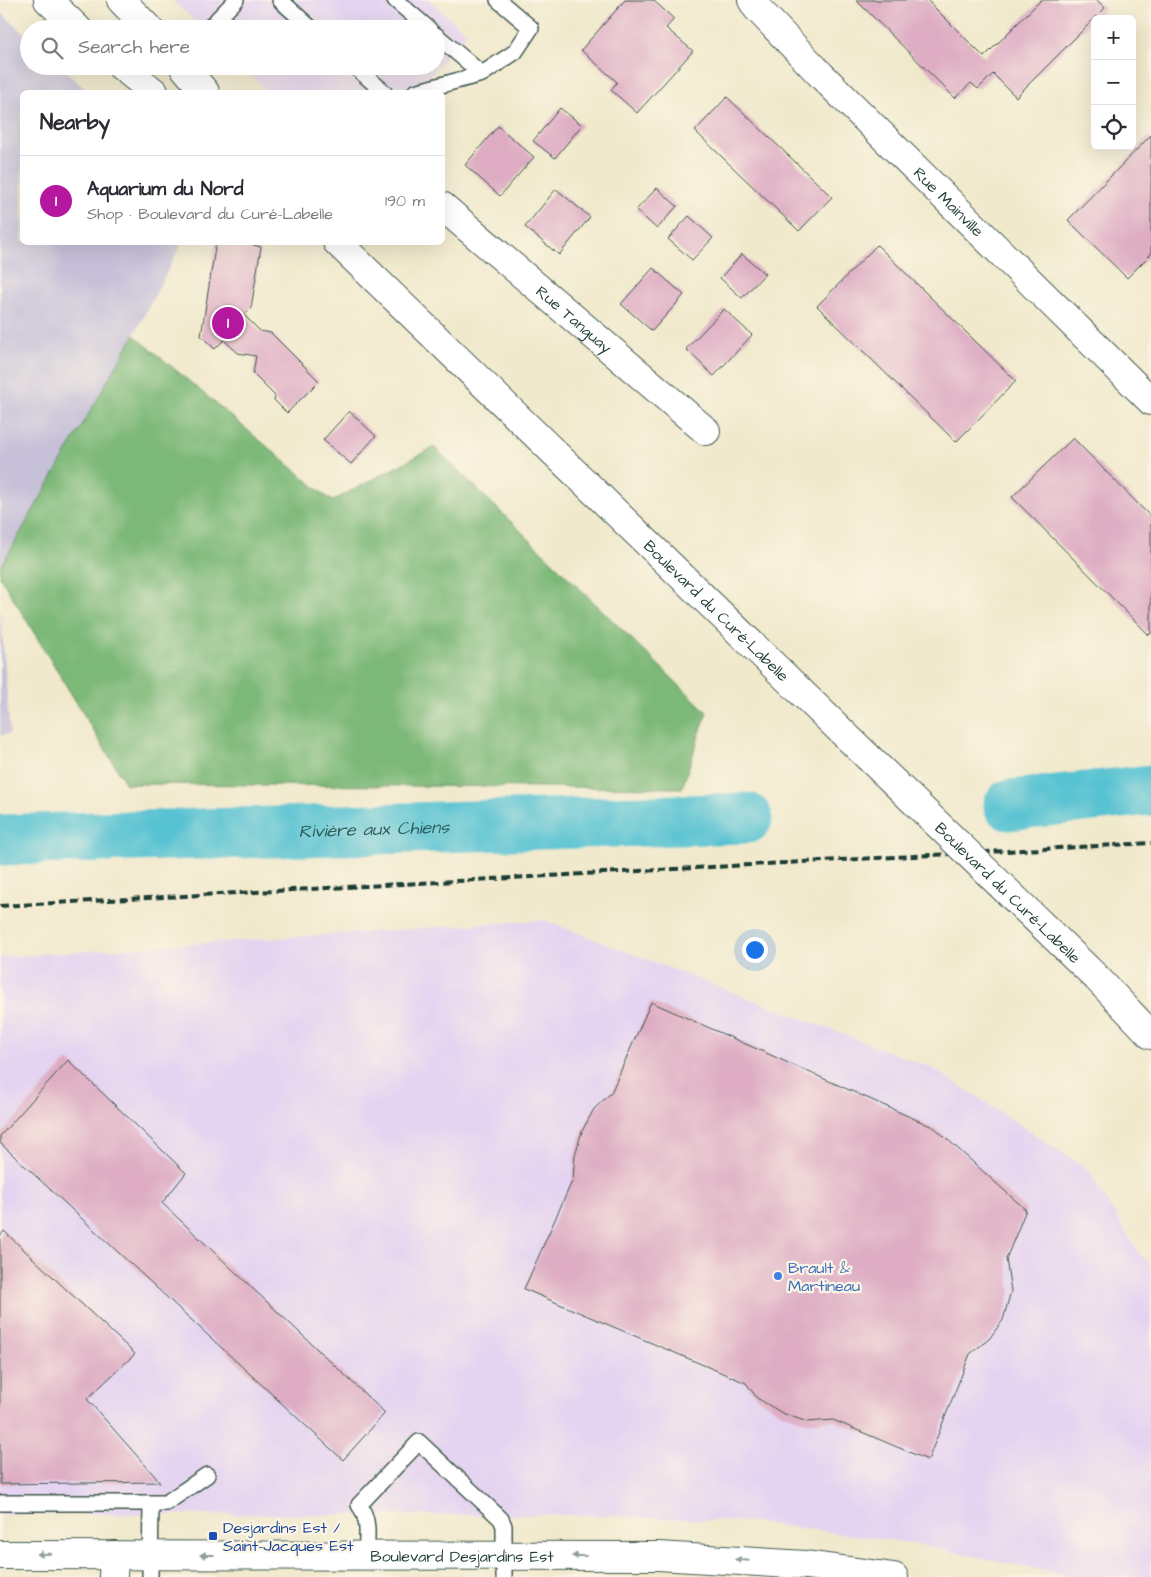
<!DOCTYPE html>
<html lang="en">
<head>
<meta charset="utf-8">
<style>
	body { margin:0; font-family:"Architects Daughter",sans-serif; background:#f7f7f7; color:#2b2b33 }
	.controls { position:absolute; right:15px; top:15px; display:grid; overflow:hidden; border-radius:8px; box-shadow:0 5px 20px #0002 }
	.controls button { width:45px; height:45px; display:grid; place-items:center; padding:0; border:0; border-bottom:1px solid #e1e1e2; background:#fff; color:#2b2b33; font:25px sans-serif }
	.you { position:absolute; left:754px; top:949px; width:18px; height:18px; margin:-12px; border:4px solid #fff; border-radius:50%; background:#1a73e8; box-shadow:0 0 0 8px #1a73e833 }
	.badge { display:grid; place-items:center; width:32px; height:32px; border-radius:50%; background:#b5179e; color:#fff; font-size:16px; font-weight:700 }
	.pin { position:absolute; translate:-50% -50%; border:2px solid #fff; box-shadow:0 1px 5px #0006 }
	.list { margin:0; padding:0; list-style:none }
	h2 { display:flex; justify-content:space-between; align-items:center; height:65px; margin:0; padding:0 20px; font-size:21px }
	h2 small { font-size:16px; font-weight:400; color:#7c7c81 }
	.list li { display:grid; grid-template-columns:32px 1fr auto; gap:15px; align-items:center; box-sizing:border-box; height:90px; padding:0 20px; border-top:1px solid #e1e1e2 }
	.list b { display:block; font-size:19px; white-space:nowrap }
	.list p { margin:0; font-size:16px; white-space:nowrap; color:#7c7c81 }
	.list em { font-size:16px; font-style:normal; color:#7c7c81 }
	.icon { flex:none; width:28px; height:28px; fill:none; stroke:currentColor; stroke-width:2; stroke-linecap:round; stroke-linejoin:round }
	.map { position:relative; flex:none; width:1151px; height:1577px; overflow:hidden }
	.search { position:absolute; background:#fff; box-shadow:0 5px 20px #0002; left:20px; top:20px; width:425px; height:55px; display:flex; align-items:center; gap:12px; box-sizing:border-box; padding:0 18px; border-radius:28px; color:#7c7c81; font-size:19px }
	.panel { position:absolute; background:#fff; box-shadow:0 5px 20px #0002; left:20px; top:90px; width:425px; height:155px; border-radius:8px }
	.map>svg:first-child { display:block }
	.built { fill:#e4d3f1 }
	.industrial { fill:#c6c0d9 }
	.forest { fill:#7cb877; stroke:#4e7a56 }
	.lines { fill:none; stroke-linecap:round; stroke-linejoin:round }
	.river { stroke:#57c2d2; stroke-width:51 }
	.building { fill:#deadc4 }
	.lane-casing { stroke:#3e574b; stroke-width:18 }
	.street-casing { stroke:#3e574b; stroke-width:30 }
	.secondary-casing { stroke:#3e574b; stroke-width:30 }
	.primary-casing { stroke:#3e574b; stroke-width:30 }
	.lane { stroke:#fff; stroke-width:15 }
	.street { stroke:#fff; stroke-width:28 }
	.secondary { stroke:#fff; stroke-width:28 }
	.primary { stroke:#fff; stroke-width:28 }
	.rail { stroke:#1f3d34; stroke-width:4; stroke-dasharray:8 4; stroke-linecap:butt }
	.primary-bridge-casing { stroke:#3e574b; stroke-width:30; stroke-linecap:butt }
	.primary-bridge { stroke:#fff; stroke-width:28 }
	.oneway { fill:#8f9e9a }
	.shop-dot { fill:#3f7fe0; stroke:#fcf5e5; stroke-width:2 }
	.transit-dot { fill:#1a4fb4; stroke:#fcf5e5; stroke-width:2 }
	.labels { text-anchor:middle; stroke-width:4.5; stroke-linejoin:round; paint-order:stroke }
	.street-label { font-size:16px; fill:#1f3d34; stroke:#fcf5e5 }
	.shop-label { font-size:16px; fill:#366cbe; stroke:#fcf5e5; text-anchor:start }
	.transit-label { font-size:16px; fill:#164399; stroke:#fcf5e5; text-anchor:start }
	.water-label { font-size:18px; font-style:italic; fill:#2d5e5c; stroke:#fcf5e5 }
</style>
</head>
<body>
<div class="map">
<svg width="1151" height="1577" viewBox="0 0 1151 1577">
	<rect width="100%" height="100%" fill="#fcf5e5"/>
	<filter id="ink" filterUnits="userSpaceOnUse"><feTurbulence type="fractalNoise" baseFrequency=".02" numOctaves="2"/><feDisplacementMap in="SourceGraphic" scale="10" xChannelSelector="R" yChannelSelector="G"/><feConvolveMatrix kernelMatrix="1 2 1 2 8 2 1 2 1" color-interpolation-filters="sRGB"/></filter>
	<filter id="wash" filterUnits="userSpaceOnUse"><feTurbulence type="fractalNoise" baseFrequency=".0096" numOctaves="4" result="noise"/><feDisplacementMap in="SourceGraphic" scale="20" xChannelSelector="R" yChannelSelector="G"/><feGaussianBlur stdDeviation="1.12" result="paint"/><feColorMatrix in="noise" values="0 0 0 0 0 0 0 0 0 0 0 0 0 0 0 0 0 1.4 0 .05"/><feComposite in="paint" operator="in"/></filter>
	<g filter="url(#wash)">
		<rect width="100%" height="100%" fill="#f0e9cc"/>
		<path class="built" d="M172,0h257l38,33 -52,59h-146l-27,-26h194v-37h-233z
			M544,920l390,149 153,100 52,84 12,11v313h-77l-162,-34 -159,-21 -163,-7 -590,-1v-557z"/>
		<path class="industrial" d="M0,11l29,27v28h31l28,26h-66v150l160,1 -48,92 -134,233z
			M0,607l10,127 -10,1z"/>
		<path class="forest" d="M134,335l198,166 102,-54 273,265 -25,76 -556,-4 -126,-207v-9z"/>
		<g class="lines">
			<g class="river">
				<path d="M1009,805l142,-15"/>
				<path id="s1" d="M0,840l747,-22"/>
			</g>
		</g>
		<g id="blocks">
			<path class="building" d="M625,0h28l21,19 -8,9 27,23 -56,62 -26,-23 6,-8 -36,-32z
				M856,0h71l57,57 57,-57h56l8,8 -89,89 -23,-23 -15,15 -7,-6 -16,15z
				M727,97l105,100 -33,34 -104,-100z
				M560,108l22,17 -27,33 -22,-17z
				M498,126l36,31 -34,39 -35,-31z
				M1151,135v119l-24,24 -59,-58z
				M657,188l20,18 -20,23 -21,-19z
				M556,189l34,28 -31,38 -34,-28z
				M689,216l24,22 -21,22 -24,-21z
				M216,242h27l18,5 -10,61 -7,7 16,16 11,2 48,48 -32,32 -13,-13 1,-4 -22,-22 3,-18 -18,-3 -14,-13 -9,9 -14,-13z
				M877,245l139,136 -60,61 -139,-136z
				M742,254l23,20 -23,24 -22,-20z
				M653,268l31,27 -32,36 -31,-27z
				M724,309l28,26 -38,41 -28,-27z
				M349,411l27,25 -25,28 -28,-24z
				M1073,438l78,79v116l-2,2 -137,-138z
				M651,1002l284,126 91,82 -20,49 5,32 -8,29 -14,19 -19,15 -42,106 -95,-40 -26,2 -25,-9 -25,-15 -11,-15 -222,-94 49,-110 2,-24 7,-24 12,-22 17,-16z
				M68,1060l118,113 -24,30 223,210 -42,47 -343,-317v-7z
				M4,1231l131,123 -48,45 73,83 -160,2v-248z"/>
		</g>
	</g>
	<g filter="url(#ink)">
		<use href="#blocks" fill-opacity="0" stroke="#3e574b" stroke-width="1"/>
		<g class="lines">
			<g class="lane-casing">
				<path id="lane" d="M280,0l32,29
					M395,0l34,29
					M208,29l28,-29
					M436,35l46,39 33,-22 16,-24 -33,-28
					M354,66l30,26
					M415,92l67,-18
					M0,1503h166l41,-28
					M366,1555c1,-17 4,-36 -7,-50l60,-63 82,77 3,7v51
					M150,1577l1,-74"/>
			</g>
			<g class="street-casing">
				<g id="street">
					<path id="s2" d="M752,0l5,8 64,67 330,326"/>
					<path id="s3" d="M442,206l264,225"/>
					<path d="M113,1577l1,-22"/>
				</g>
			</g>
			<g class="secondary-casing">
				<g id="secondary">
					<path id="s4" d="M0,1555l658,1 148,9 88,12"/>
				</g>
			</g>
			<g class="primary-casing">
				<g id="primary">
					<path d="M48,0l30,29"/>
					<path d="M121,0l28,29"/>
					<path d="M121,66l33,26"/>
					<path d="M183,66l22,26"/>
					<path id="s5" d="M337,242l531,515"/>
					<path d="M1097,978l54,57"/>
				</g>
			</g>
			<use href="#lane" class="lane"/>
			<use href="#street" class="street"/>
			<use href="#secondary" class="secondary"/>
			<use href="#primary" class="primary"/>
			<path class="rail" d="M0,906l1151,-63"/>
			<g class="primary-bridge-casing">
				<g id="primary-bridge">
					<path id="s6" d="M868,757l229,221"/>
				</g>
			</g>
			<use href="#primary-bridge" class="primary-bridge"/>
		</g>
		<defs><path id="oneway-solid" d="M-6-.8H1V-3.2L6.5 0L1 3.2V.8H-6Z" transform="scale(1.25)"/></defs>
		<g class="oneway">
			<use href="#oneway-solid" transform="translate(44 1554) rotate(179)"/>
			<use href="#oneway-solid" transform="translate(207 1555) rotate(-180)"/>
			<use href="#oneway-solid" transform="translate(579 1556) rotate(-180)"/>
			<use href="#oneway-solid" transform="translate(742 1560) rotate(-175)"/>
		</g>
	</g>
	<circle class="shop-dot" cx="778" cy="1276" r="5"/>
	<rect class="transit-dot" x="208" y="1531" width="10" height="10" rx="2.5"/>
	<g class="labels">
		<g class="street-label">
			<text dy="6" stroke="none"><textPath href="#s2" startOffset="282">Rue Mainville</textPath></text>
			<text dy="6" stroke="none"><textPath href="#s3" startOffset="174">Rue Tanguay</textPath></text>
			<text dy="6" stroke="none"><textPath href="#s5" startOffset="529">Boulevard du Curé-Labelle</textPath></text>
			<text dy="6" stroke="none"><textPath href="#s6" startOffset="195">Boulevard du Curé-Labelle</textPath></text>
			<text dy="6" stroke="none"><textPath href="#s4" startOffset="462">Boulevard Desjardins Est</textPath></text>
		</g>
		<g class="shop-label">
			<text x="788" y="1273">Brault &amp;<tspan x="788" dy="18">Martineau</tspan></text>
		</g>
		<g class="transit-label">
			<text x="223" y="1533">Desjardins Est /<tspan x="223" dy="18">Saint-Jacques Est</tspan></text>
		</g>
		<g class="water-label">
			<text dy="6" stroke="none"><textPath href="#s1" startOffset="374">Rivière aux Chiens</textPath></text>
		</g>
	</g>
</svg>
<div class="controls">
<button>+</button>
<button>−</button>
<button><svg class="icon" aria-label="locate" viewBox="0 0 24 24"><circle cx="12" cy="12" r="6"/><path d="M12 2v4M12 18v4M2 12h4M18 12h4"/></svg></button>
</div>
<div class="you"></div>
<div class="pin badge" style="left:228px;top:323px">1</div>
<div class="search"><svg class="icon" aria-label="search" viewBox="0 0 24 24"><circle cx="10" cy="10" r="6"/><path d="M15 15l6 6"/></svg>Search here</div>
<section class="panel">
<h2>Nearby<small></small></h2>
<ul class="list">
<li><span class="badge">1</span><div><b>Aquarium du Nord</b><p>Shop · Boulevard du Curé-Labelle</p></div><em>190 m</em></li>
</ul>
</section>
</div>
</body>
</html>
